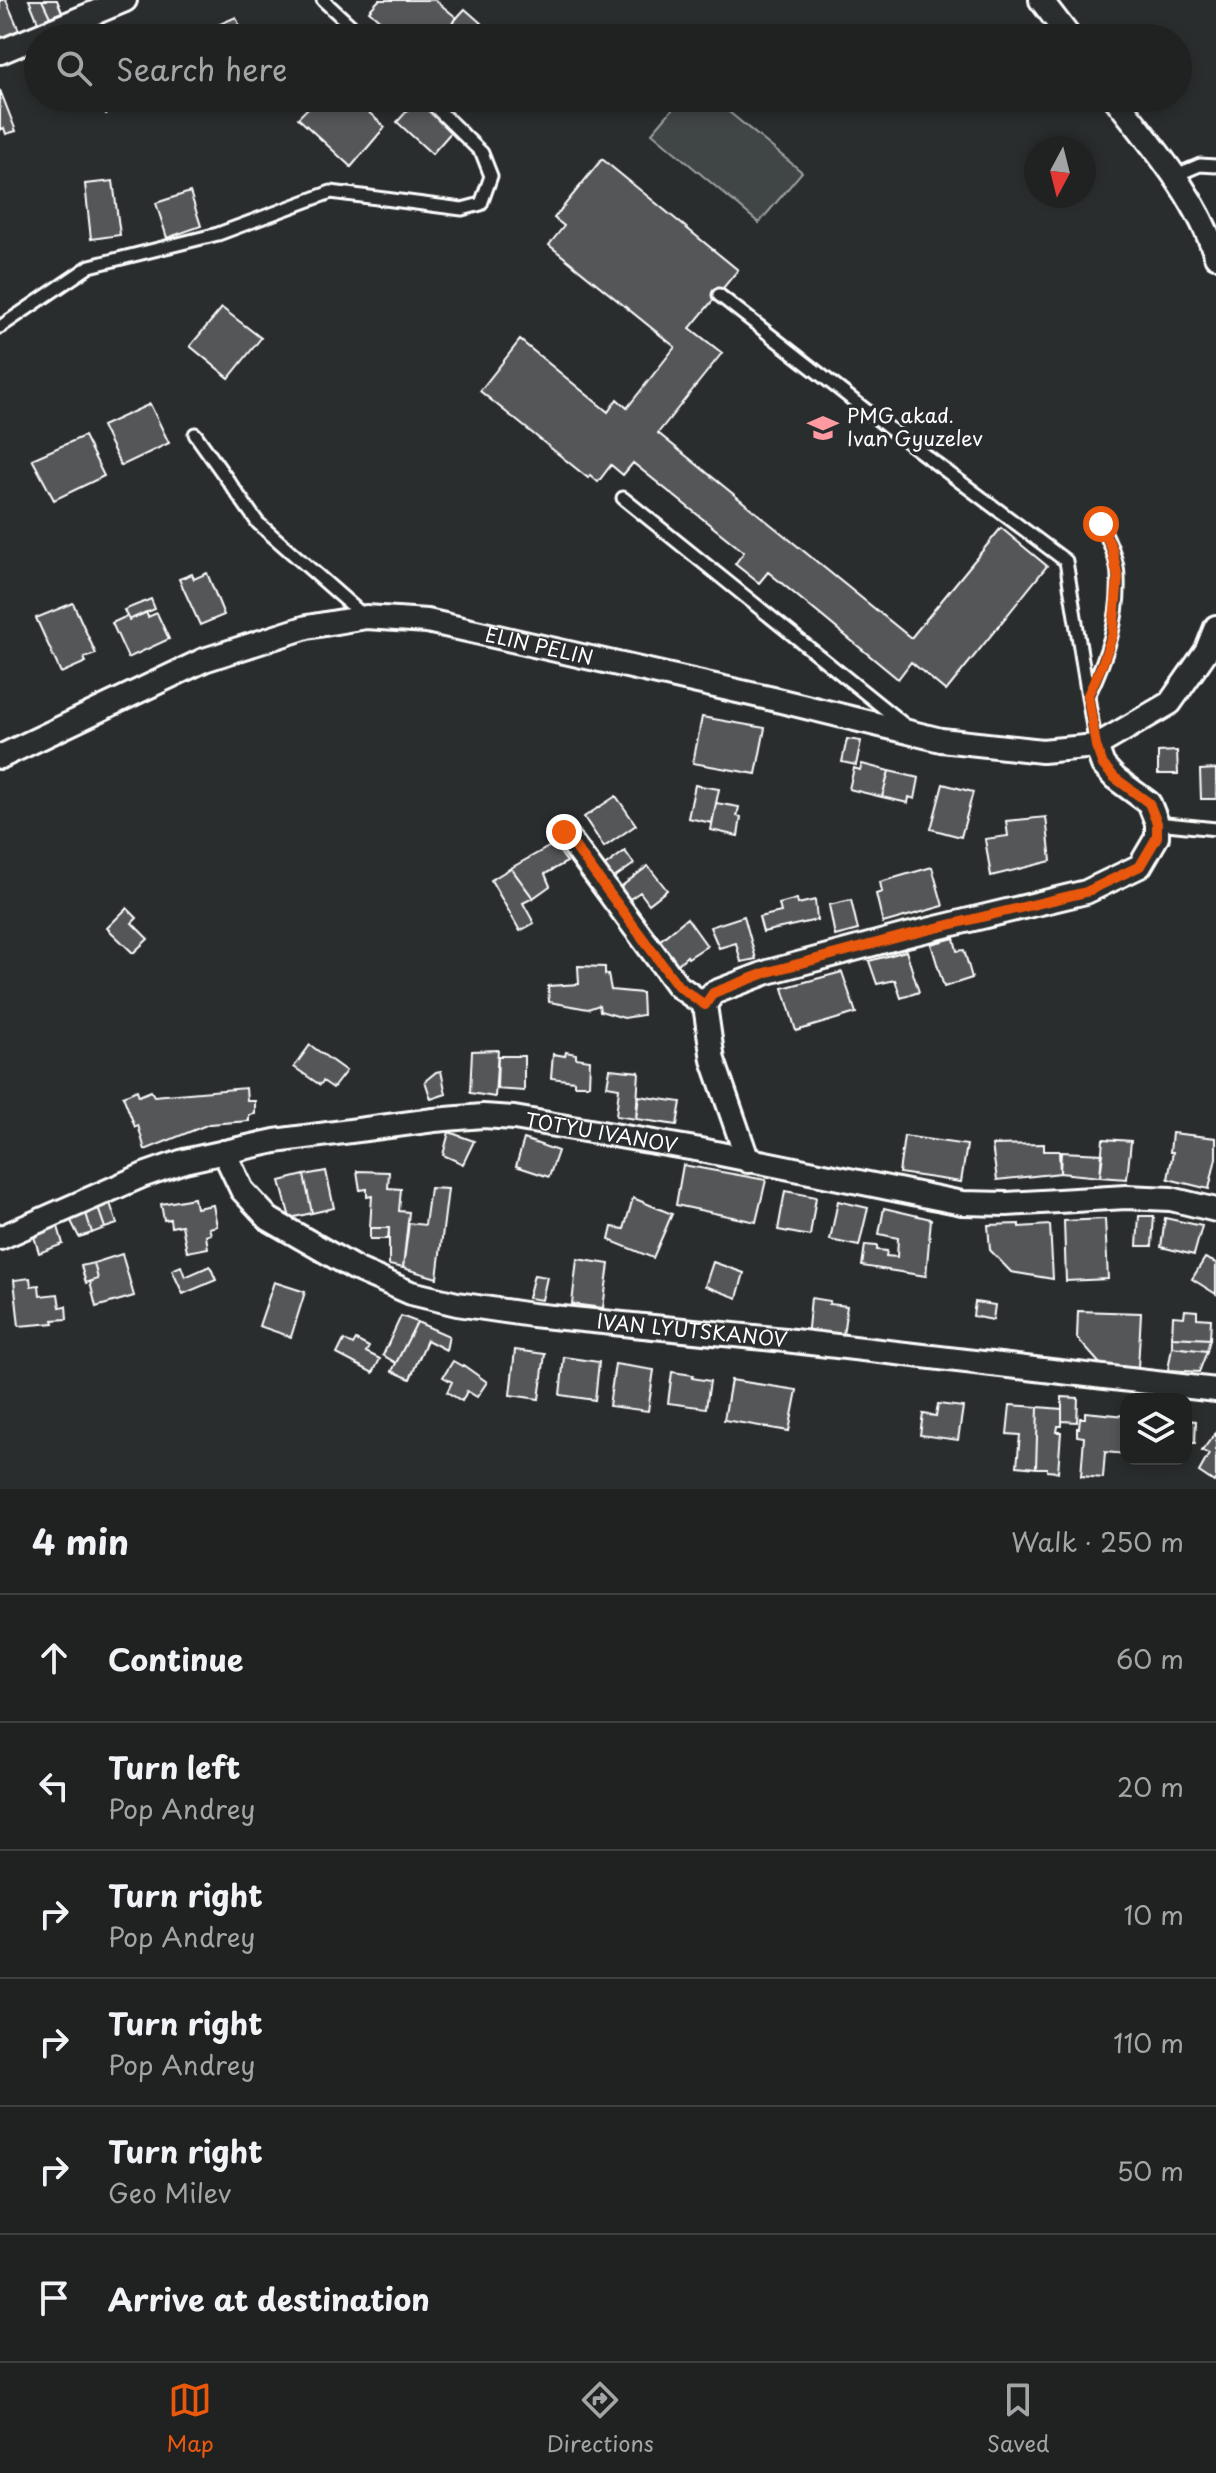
<!DOCTYPE html>
<html lang="en">
<head>
<meta charset="utf-8">
<style>
	body { margin:0; font-family:"Playpen Sans",sans-serif; background:#282a2a; color:#f1f3f6 }
	.controls { position:absolute; right:24px; bottom:24px; display:grid; overflow:hidden; border-radius:16px; box-shadow:0 4px 12px #0003 }
	.controls button { width:72px; height:72px; display:grid; place-items:center; padding:0; border:0; border-bottom:2px solid #3d3f40; background:#202222; color:#f1f3f6; font:40px sans-serif }
	.compass { position:absolute; left:1024px; top:136px; width:72px; height:72px; border-radius:50%; background:#202222; box-shadow:0 4px 12px #0003; rotate:187deg }
	.stop { position:absolute; width:24px; height:24px; margin:-18px; border:6px solid #ea580c; border-radius:50%; background:#fff }
	.stop.end { background:#ea580c; border-color:#fff; box-shadow:0 2px 8px #0008 }
	.list { margin:0; padding:0; list-style:none }
	h2 { display:flex; justify-content:space-between; align-items:center; height:104px; margin:0; padding:0 32px; font-size:34px }
	h2 small { font-size:26px; font-weight:400; color:#a2a4a5 }
	.list li { display:grid; grid-template-columns:52px 1fr auto; gap:24px; align-items:center; box-sizing:border-box; height:128px; padding:0 32px; border-top:2px solid #3d3f40 }
	.list b { display:block; font-size:30px; white-space:nowrap }
	.list p { margin:0; font-size:26px; white-space:nowrap; color:#a2a4a5 }
	.list em { font-size:26px; font-style:normal; color:#a2a4a5 }
	.icon { flex:none; width:44px; height:44px; fill:none; stroke:currentColor; stroke-width:2; stroke-linecap:round; stroke-linejoin:round }
	.map { position:relative; flex:none; width:1216px; height:1489px; overflow:hidden }
	.search { position:absolute; background:#202222; box-shadow:0 4px 12px #0003; left:24px; right:24px; top:24px; height:88px; display:flex; align-items:center; gap:20px; box-sizing:border-box; padding:0 28px; border-radius:44px; color:#a2a4a5; font-size:30px }
	.sheet { height:872px; background:#202222 }
	nav { display:flex; justify-content:space-around; align-items:center; box-sizing:border-box; height:112px; border-top:2px solid #3d3f40; background:#202222; font-size:22px; color:#a2a4a5 }
	nav a { display:grid; justify-items:center; gap:4px }
	nav .on { color:#ea580c }
	.map>svg:first-child { display:block }
	.green { fill:#414445; stroke:#a0a2a2; stroke-width:2 }
	.building { fill:#555758; stroke:#fff; stroke-width:2 }
	.lines { fill:none; stroke-linecap:round; stroke-linejoin:round }
	.lane-casing { stroke:#fff; stroke-width:17 }
	.street-casing { stroke:#fff; stroke-width:28 }
	.lane { stroke:#2a2d2e; stroke-width:11 }
	.street { stroke:#2a2d2e; stroke-width:22 }
	.route { stroke:#ea580c; stroke-width:10 }
	.labels { text-anchor:middle; stroke-width:7; stroke-linejoin:round; paint-order:stroke }
	.poi-label { font-size:20px; fill:#fff; stroke:#2a2d2e; text-anchor:start }
	.street-label { font-size:20px; fill:#fff; stroke:#2a2d2e }
</style>
</head>
<body>
<div class="map">
<svg width="1216" height="1489" viewBox="0 0 1216 1489">
	<rect width="100%" height="100%" fill="#2a2d2e"/>
	<filter id="ink" filterUnits="userSpaceOnUse"><feTurbulence type="fractalNoise" baseFrequency=".0125" numOctaves="2"/><feDisplacementMap in="SourceGraphic" scale="16" xChannelSelector="R" yChannelSelector="G"/><feConvolveMatrix kernelMatrix="1 2 1 2 8 2 1 2 1" color-interpolation-filters="sRGB"/></filter>
	<g filter="url(#ink)">
		<path class="green" d="M682,98h30l90,74 -43,51 -107,-90z"/>
		<path class="building" d="M0,0h6l13,30 -19,8z
			M29,0h13l8,17 -12,5z
			M42,0h15l5,12 -12,5z
			M379,0h56l22,18 -19,20h-38l-31,-27z
			M465,9l33,29h-60z
			M236,17l8,21h-57l24,-10z
			M0,90l16,41 -10,3 -2,-6 -4,2z
			M99,98h43l-36,16z
			M318,98h35l32,29 -34,40 -53,-49z
			M419,98l35,31 -22,25 -35,-32z
			M602,159l136,111 -48,58 32,25 -64,80 253,205 90,-110 46,38 -101,125 -35,-29 -13,17 -130,-107 -9,11 -24,-19 9,-12 -111,-89 -10,12 -12,-10 -13,17 -8,-7 -2,3 -108,-87 40,-51 88,72 9,-13 10,9 48,-61 -126,-102 15,-19 -10,-8z
			M113,181l7,54 -29,4 -6,-55z
			M190,192l11,34 -34,12 -11,-35z
			M222,308l39,30 -32,40 -39,-32z
			M150,404l19,39 -48,23 -19,-40z
			M84,436l20,40 -50,24 -22,-41z
			M207,573l17,42 -24,10 -21,-46 13,-5 2,5z
			M151,599l4,10 -26,11 -5,-10z
			M73,603l23,51 -12,4 2,4 -25,11 -25,-55z
			M146,612l2,5 9,-4 12,26 -41,19 -16,-35 15,-7 2,4z
			M702,717l63,11 -9,46 -63,-11z
			M847,739l14,2 -5,24 -14,-3z
			M1177,751l1,23h-20v-22z
			M862,764l27,7 -7,26 -33,-8 5,-21 6,2z
			M1216,769v30h-15l-1,-29z
			M889,771l30,7 -4,21 -6,-2 -1,6 -26,-6z
			M943,784l30,8 -12,45 -30,-8z
			M695,785l24,4 -7,34 -24,-5z
			M616,796l20,29 -32,22 -20,-30z
			M716,803l23,4 -2,9 4,1 -3,19 -27,-6z
			M1046,817l5,44 -60,15 -6,-37 23,-3 -2,-15z
			M554,844l13,18 -22,12 5,12 -17,12 -22,-30z
			M625,851l9,13 -23,16 -9,-12z
			M648,866l19,24 -18,14 -9,-12 -13,9 -9,-12z
			M932,867l11,39 -60,17 -7,-29 6,-2 -2,-10z
			M511,868l22,30 -10,5 11,20 -14,8 -29,-51z
			M797,899l1,5 17,-4 2,20 -54,12 -4,-15 22,-5 -2,-8z
			M851,900l7,30 -23,6 -6,-31z
			M127,908l10,10 -5,5 16,16 -15,14 -26,-25z
			M744,916l12,43 -15,3 -5,-19 -17,5 -9,-21z
			M687,918l20,28 -19,12 -1,-2 -11,10 -18,-24z
			M954,938l3,13 7,-1 8,28 -28,9 -13,-43z
			M906,951l13,41 -18,6 -6,-18 -18,4 -8,-23z
			M578,966l27,1v8l3,-1 3,16 31,3 1,22 -19,3 -24,-7 -1,-6 -11,4 -39,-7 -1,-16 31,-2z
			M842,972l14,41 -60,18 -13,-43z
			M310,1045l36,26 -13,17 -10,-7 -3,4 -26,-18z
			M498,1050l-3,47 -25,-4 2,-42z
			M566,1052l10,2v4l14,2 -1,25h-15v-4l-23,-3 2,-24 12,2z
			M498,1056h26v35l-27,-2z
			M610,1069l29,3 -3,47 -20,-3 3,-28 -12,-2z
			M441,1071l5,23 -15,5 -6,-18 11,-9z
			M246,1088l1,13h8v13l-6,1v6l-40,3 -64,26 -7,-25 -3,2 -12,-31 14,-6 2,6 12,-5 3,5z
			M639,1096l42,6 -4,23 -41,-6z
			M449,1132l25,9 -11,23 -20,-9z
			M1172,1133l44,5v20l-7,31 -41,-10 5,-27h-3z
			M904,1136l63,9 -6,37 -62,-9z
			M524,1139l34,12 -9,26 -33,-11z
			M1103,1139l28,2 -4,38 -27,-2z
			M1044,1144v7h15l1,22 -63,7 -5,-35z
			M1061,1152l42,2 -3,23 -40,-4z
			M683,1165l83,15 -10,42 -80,-17z
			M326,1171l8,37 -22,5 -8,-38z
			M357,1171l32,1 -1,16 13,1 -2,22 10,1 -6,56 -14,-3v-37h-19l2,-32 -5,1v-8l-7,1z
			M304,1175l8,38 -22,5 -10,-37z
			M430,1188l18,1 -11,89 -34,-10 6,-45 16,2z
			M785,1191l31,6 -6,39 -32,-6z
			M194,1198l2,10 17,-3 4,21 -8,2 2,6 -5,2 2,12 -21,4 -5,-27 -11,2 -1,-8 -6,1 -3,-16z
			M633,1198l39,16 -19,44 -44,-18 3,-13 12,2z
			M109,1200l8,24 -12,4 -8,-23z
			M838,1201l30,7 -9,38 -29,-6z
			M97,1205l8,23 -13,5 -7,-23z
			M884,1208l47,11 -5,57 -64,-10 3,-21 12,1v4l10,1 -1,5 11,1 1,-19 -19,-4z
			M85,1210l7,23 -13,4 -10,-20z
			M1139,1216h15l-2,30h-15z
			M1165,1218l37,8 -8,29 -33,-8z
			M1105,1219l3,60 -42,2 -2,-60z
			M57,1223l6,21 -24,9 -6,-20z
			M1019,1224v3l31,-2 3,54 -42,-7 -21,-22 -2,-25z
			M370,1228h19l-1,11h-18z
			M122,1254l12,42 -38,11 -6,-25 8,-3 -4,-16z
			M1205,1258l11,5v31l-24,-15z
			M577,1259l32,5 -6,44 -31,-4z
			M713,1262l31,11 -7,25 -32,-12z
			M94,1263l4,16 -12,4 -5,-17z
			M181,1266l4,11 25,-11 6,14 -33,14 -11,-24z
			M534,1275l13,2 -5,23 -14,-2z
			M30,1278l1,8 8,-1 1,11 18,-2 2,13 6,-1 1,13 -14,1 1,3 -35,3 -5,-46z
			M274,1282l31,10 -14,45 -32,-11z
			M811,1298l19,3 -1,3 18,2 -5,37 -35,-5z
			M975,1302l20,3 -2,15 -20,-4z
			M1185,1310l12,1v7l14,1 -1,20 -38,-2 1,-21 11,1z
			M1078,1311l63,2 -3,55 -37,-3 -24,-27z
			M401,1316l16,6 -21,41 -13,-8z
			M417,1322l32,14 -3,14 -19,-10 -17,39 -18,-8z
			M1172,1337l38,2 -3,12 -35,-4z
			M344,1340l9,5 3,-5 13,7 -3,5 14,7 -7,14 -36,-19z
			M1172,1347l35,4 -8,21 -31,-2z
			M515,1350l30,4 -6,45 -29,-4z
			M564,1357l35,5 -4,38 -35,-5z
			M453,1361l9,5 1,-1 24,17 -10,15 -10,-6 -5,10 -15,-9 5,-10 -9,-5z
			M615,1364l39,6 -6,41 -39,-5z
			M672,1372l21,3 -1,3 18,3 -4,27 -38,-5z
			M731,1380l66,10 -8,41 -65,-11z
			M1062,1397l16,1 -1,24 -15,-1z
			M938,1404l25,3 -5,33 -38,-5 3,-21 13,2z
			M1010,1405l28,2 -2,61 -19,-2 3,-31 -13,-1z
			M1038,1407l24,2v17h-4l-1,6h4l-3,40 -11,-1v-3h-11z
			M1085,1412l41,4v38l-21,-2 -2,26 -22,-2 3,-39 -7,-1v-8h2l1,-10h5z
			M1186,1420l10,1 -1,22h-9v2z
			M1216,1432v46l-2,4 -15,-10 10,-18 -7,-3z"/>
		<g class="lines">
			<g class="lane-casing">
				<path id="lane" d="M323,0l41,38
					M1174,176l26,-11 16,1
					M719,295l171,134 176,132 30,185
					M0,327l90,-61 128,-32 113,-42 131,17 19,-5 10,-28 -9,-23 -56,-55
					M195,434l63,89 107,94
					M623,498l283,228
					M1089,694c17,-36 31,-75 29,-116 0,-18 -9,-37 -17,-54
					M1157,823l59,6"/>
			</g>
			<g class="street-casing">
				<g id="street">
					<path d="M1041,0l29,38"/>
					<path d="M0,52l125,-52"/>
					<path d="M1115,98c38,49 82,99 101,158"/>
					<path id="s1" d="M0,757l204,-97 103,-33 59,-10 61,4 346,78 168,41 101,11 54,-5 74,-43 37,-53 9,-23"/>
					<path d="M564,832l114,154 27,19"/>
					<path id="s2" d="M224,1152l18,38 27,29 87,50 55,24 46,11 75,11 253,25 431,50"/>
					<path d="M748,1161l-35,-101 -8,-55 8,-12 55,-21 135,-36 183,-44 54,-26 17,-29v-14l-8,-20 -34,-25 -12,-13 -7,-19"/>
					<path id="s3" d="M0,1238l144,-63 40,-14 91,-20 159,-21 49,-4 31,2 187,32 261,53 45,1 119,-7 45,2 45,11"/>
				</g>
			</g>
			<use href="#lane" class="lane"/>
			<use href="#street" class="street"/>
		</g>
	</g>
	<g class="lines" filter="url(#ink)">
		<path class="route" d="M564,832l114,154 27,19 8,-12 55,-21 135,-36 183,-44 54,-26 17,-29v-14l-8,-20 -34,-25 -12,-13 -7,-19 -8,-51 14,-30 11,-32 5,-55 -6,-29 -11,-25"/>
	</g>
	<defs>
		<g id="school-bare" transform="scale(2.4)"><path d="M0-5L7-2L0 1L-7-2ZM-4 1L0 2.5L4 1V4Q0 6-4 4Z" fill="#ff9aa2" stroke="#2a2d2e" stroke-width="2.5" paint-order="stroke"/></g>
	</defs>
	<g fill-rule="evenodd">
		<use href="#school-bare" x="823" y="428"/>
	</g>
	<g class="labels">
		<g class="poi-label">
			<text x="847" y="423">PMG akad.<tspan x="847" dy="23">Ivan Gyuzelev</tspan></text>
		</g>
		<g class="street-label">
			<text dy="7" stroke="none"><textPath href="#s1" startOffset="570">ELIN PELIN</textPath></text>
			<text dy="7" stroke="none"><textPath href="#s3" startOffset="622">TOTYU IVANOV</textPath></text>
			<text dy="7" stroke="none"><textPath href="#s2" startOffset="526">IVAN LYUTSKANOV</textPath></text>
		</g>
	</g>
</svg>
<div class="controls">
<button><svg class="icon" aria-label="layers" viewBox="0 0 24 24"><path d="M12 4l9 5-9 5-9-5zM3 14l9 5 9-5"/></svg></button>
</div>
<svg class="compass" viewBox="-18 -18 36 36"><path d="M0-13l5 13h-10z" fill="#e53935"/><path d="M0 13l5-13h-10z" fill="#a2a4a5"/></svg>
<div class="stop" style="left:1101px;top:524px"></div>
<div class="stop end" style="left:564px;top:832px"></div>
<div class="search"><svg class="icon" aria-label="search" viewBox="0 0 24 24"><circle cx="10" cy="10" r="6"/><path d="M15 15l6 6"/></svg>Search here</div>
</div>
<section class="sheet">
<h2>4 min<small>Walk · 250 m</small></h2>
<ul class="list">
<li><svg class="icon" aria-label="ahead" viewBox="0 0 24 24"><path d="M12 20V5M6 11l6-6 6 6"/></svg><div><b>Continue</b></div><em>60 m</em></li>
<li><svg class="icon" aria-label="left" viewBox="0 0 24 24"><path d="M17 20v-9H6M10 6l-5 5 5 5"/></svg><div><b>Turn left</b><p>Pop Andrey</p></div><em>20 m</em></li>
<li><svg class="icon" aria-label="right" viewBox="0 0 24 24"><path d="M7 20v-9h11M14 6l5 5-5 5"/></svg><div><b>Turn right</b><p>Pop Andrey</p></div><em>10 m</em></li>
<li><svg class="icon" aria-label="right" viewBox="0 0 24 24"><path d="M7 20v-9h11M14 6l5 5-5 5"/></svg><div><b>Turn right</b><p>Pop Andrey</p></div><em>110 m</em></li>
<li><svg class="icon" aria-label="right" viewBox="0 0 24 24"><path d="M7 20v-9h11M14 6l5 5-5 5"/></svg><div><b>Turn right</b><p>Geo Milev</p></div><em>50 m</em></li>
<li><svg class="icon" aria-label="arrive" viewBox="0 0 24 24"><path d="M6 21V4h12l-3 4 3 4H6"/></svg><div><b>Arrive at destination</b></div></li>
</ul>
</section>
<nav>
<a class="on"><svg class="icon" aria-label="map" viewBox="0 0 24 24"><path d="M3 6l6-2 6 2 6-2v14l-6 2-6-2-6 2zM9 4v14M15 6v14"/></svg>Map</a>
<a><svg class="icon" aria-label="directions" viewBox="0 0 24 24"><path d="M12 3l9 9-9 9-9-9zM9 14v-3h6M13 9l2 2-2 2"/></svg>Directions</a>
<a><svg class="icon" aria-label="saved" viewBox="0 0 24 24"><path d="M7 4h10v16l-5-4-5 4z"/></svg>Saved</a>
</nav>
</body>
</html>
